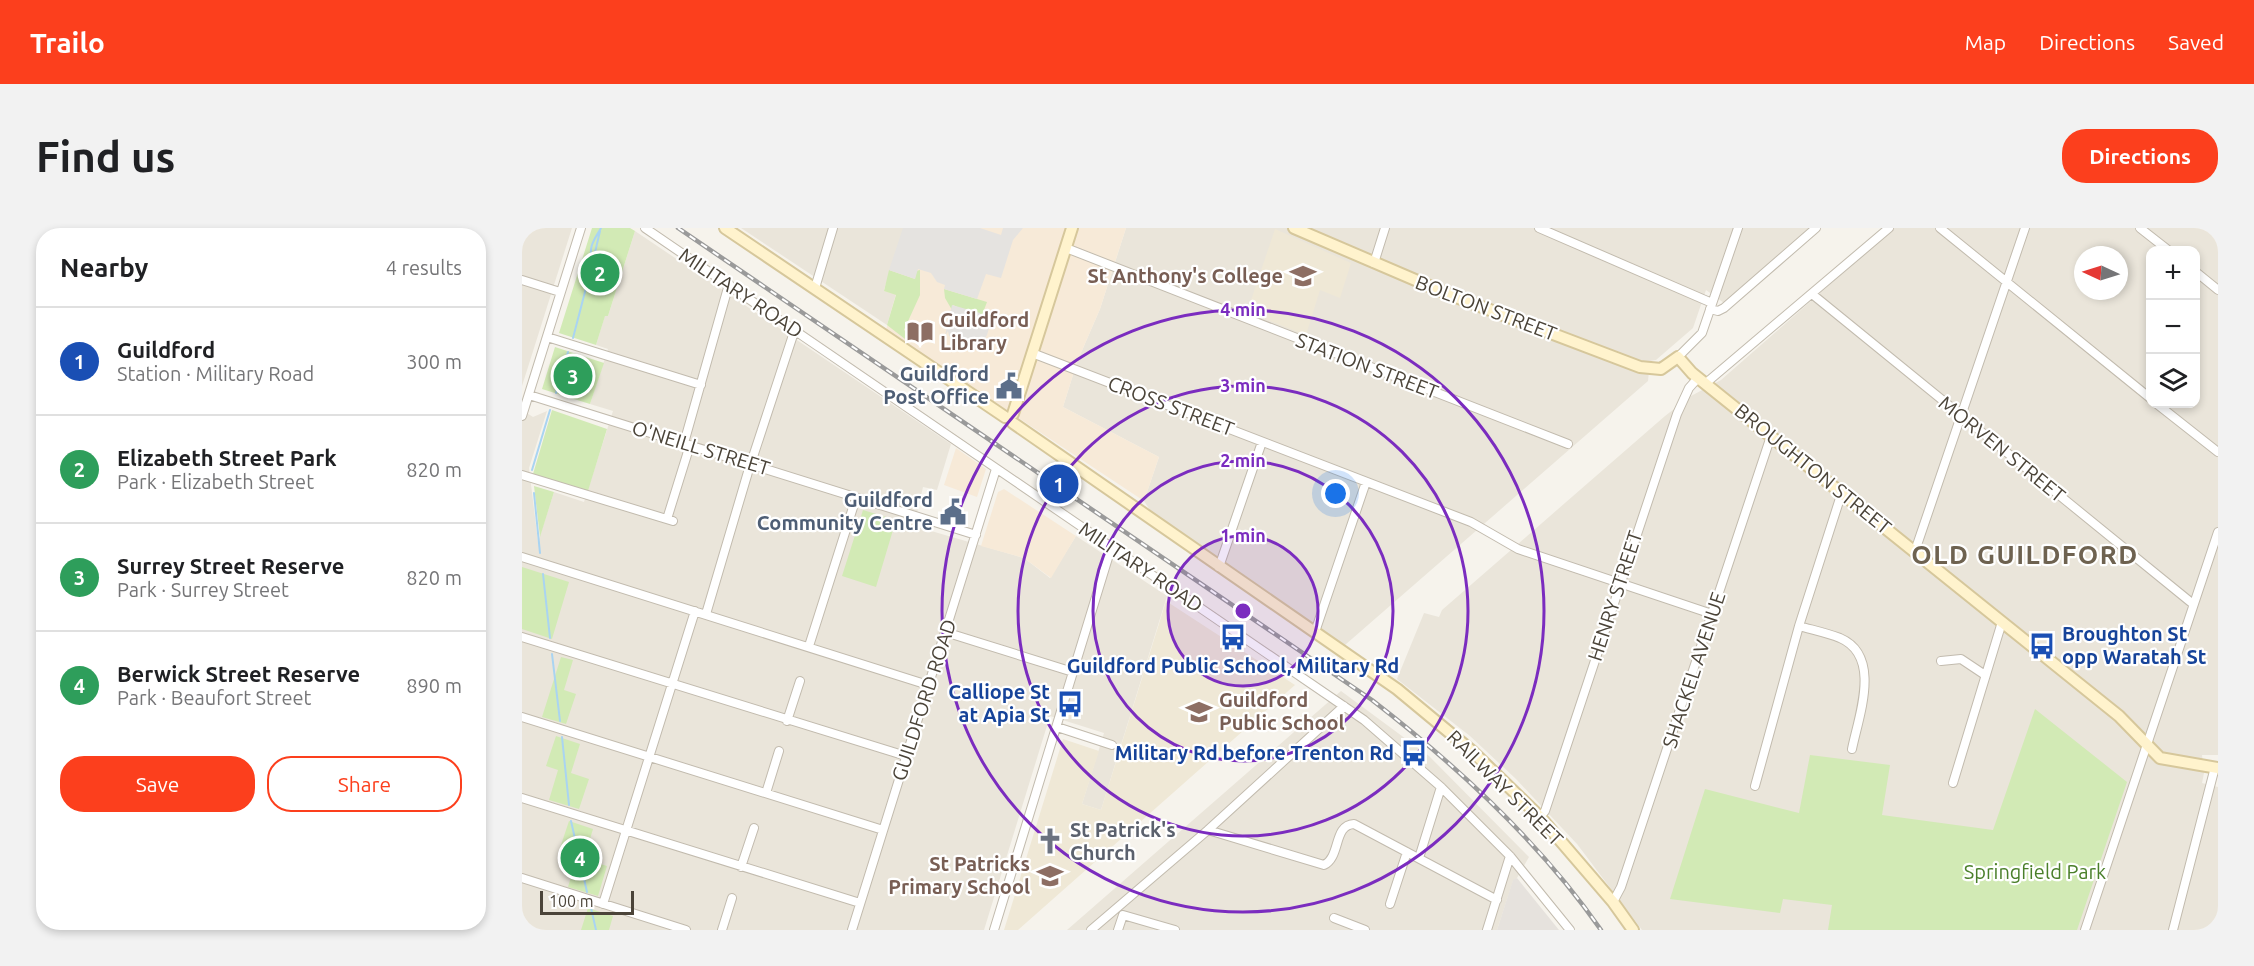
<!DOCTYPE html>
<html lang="en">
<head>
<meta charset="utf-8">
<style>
	body { margin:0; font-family:Ubuntu,sans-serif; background:#f2f2f2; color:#202124 }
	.controls { position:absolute; right:18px; top:18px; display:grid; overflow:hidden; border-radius:12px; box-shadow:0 3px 9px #0003 }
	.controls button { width:54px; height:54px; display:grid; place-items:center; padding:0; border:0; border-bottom:2px solid #e0e0e0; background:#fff; color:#202124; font:30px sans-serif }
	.compass { position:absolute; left:1552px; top:18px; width:54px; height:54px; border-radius:50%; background:#fff; box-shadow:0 3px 9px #0003; rotate:274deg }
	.scale { position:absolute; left:18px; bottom:15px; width:94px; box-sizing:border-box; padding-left:6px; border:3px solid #4b4439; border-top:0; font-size:16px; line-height:21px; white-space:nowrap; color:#4b4439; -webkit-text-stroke:4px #fff; paint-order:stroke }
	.you { position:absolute; left:814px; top:266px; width:21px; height:21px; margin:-15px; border:4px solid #fff; border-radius:50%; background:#1a73e8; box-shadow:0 0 0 9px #1a73e833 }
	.badge { display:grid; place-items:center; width:39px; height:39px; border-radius:50%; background:#fc3f1d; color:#fff; font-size:20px; font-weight:700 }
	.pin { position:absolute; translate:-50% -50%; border:3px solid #fff; box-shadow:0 2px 6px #0006 }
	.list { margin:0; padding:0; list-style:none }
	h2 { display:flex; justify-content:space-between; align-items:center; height:78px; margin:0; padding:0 24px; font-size:26px }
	h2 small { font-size:20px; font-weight:400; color:#757577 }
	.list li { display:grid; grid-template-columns:39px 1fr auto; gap:18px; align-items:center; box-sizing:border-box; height:108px; padding:0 24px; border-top:2px solid #e0e0e0 }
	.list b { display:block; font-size:22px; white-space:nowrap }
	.list p { margin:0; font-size:20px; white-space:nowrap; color:#757577 }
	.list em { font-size:20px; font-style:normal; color:#757577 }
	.actions { display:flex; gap:12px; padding:18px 24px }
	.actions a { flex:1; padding:14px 0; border:2px solid #fc3f1d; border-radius:24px; text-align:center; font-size:21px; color:#fc3f1d }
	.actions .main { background:#fc3f1d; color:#fff }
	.icon { flex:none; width:33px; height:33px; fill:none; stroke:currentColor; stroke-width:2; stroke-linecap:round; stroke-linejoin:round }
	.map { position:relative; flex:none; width:1696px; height:702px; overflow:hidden; border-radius:24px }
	header { display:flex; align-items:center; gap:36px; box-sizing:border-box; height:84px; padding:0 30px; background:#fc3f1d; color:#fff }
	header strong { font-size:28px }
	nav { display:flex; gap:33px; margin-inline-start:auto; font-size:21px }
	.intro { display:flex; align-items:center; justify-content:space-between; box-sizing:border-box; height:144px; padding:0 36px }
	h1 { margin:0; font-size:42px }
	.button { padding:15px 27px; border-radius:24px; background:#fc3f1d; color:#fff; font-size:21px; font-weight:700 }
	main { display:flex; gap:36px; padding:0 36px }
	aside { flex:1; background:#fff; border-radius:24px; box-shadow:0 3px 9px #0003 }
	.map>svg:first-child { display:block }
	.residential { fill:#eae5da; fill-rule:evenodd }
	.commercial { fill:#f7ead8 }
	.industrial { fill:#e6e2dd }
	.education { fill:#efe8d6 }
	.green { fill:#d2eab5 }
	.parking { fill:#e5e3e0 }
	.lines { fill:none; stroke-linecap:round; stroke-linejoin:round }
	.stream { stroke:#a9d4f2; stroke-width:2 }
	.street-casing { stroke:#c2bbae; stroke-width:10 }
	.secondary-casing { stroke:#d6c79b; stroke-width:14 }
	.street { stroke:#fff; stroke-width:8 }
	.secondary { stroke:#fff3cd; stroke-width:10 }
	.rail-casing { stroke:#9a9a9a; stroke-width:4.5 }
	.rail { stroke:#fff; stroke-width:2; stroke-dasharray:7; stroke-linecap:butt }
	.ring { fill:none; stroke:#7b2cbf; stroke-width:3 }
	.labels { text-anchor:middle; stroke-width:4.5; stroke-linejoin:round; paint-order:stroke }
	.education-label { font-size:20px; font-weight:bold; fill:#785e54; stroke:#fff; text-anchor:end }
	.street-label { font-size:20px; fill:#4b4439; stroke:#fff }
	.service-label { font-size:20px; font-weight:bold; fill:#4e5e75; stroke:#fff; text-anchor:end }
	.transit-label { font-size:20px; font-weight:bold; fill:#164399; stroke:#fff; text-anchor:end }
	.worship-label { font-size:20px; font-weight:bold; fill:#5b616d; stroke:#fff; text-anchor:start }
	.park-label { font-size:20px; fill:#4a7f2a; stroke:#fff }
	.district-label { font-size:26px; font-weight:bold; letter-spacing:1.5px; fill:#6e6250; stroke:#fff }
	.centre { fill:#7b2cbf; stroke:#fff; stroke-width:3 }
	.ring-label { font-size:18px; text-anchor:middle; font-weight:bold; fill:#7b2cbf; stroke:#fff; stroke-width:4.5; stroke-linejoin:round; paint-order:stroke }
</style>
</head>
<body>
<header>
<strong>Trailo</strong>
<nav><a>Map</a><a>Directions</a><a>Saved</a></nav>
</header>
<div class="intro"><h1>Find us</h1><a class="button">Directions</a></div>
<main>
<aside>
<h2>Nearby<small>4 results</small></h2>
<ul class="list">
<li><span class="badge" style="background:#1a4fb4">1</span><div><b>Guildford</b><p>Station · Military Road</p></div><em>300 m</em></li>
<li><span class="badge" style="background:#2e9e5b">2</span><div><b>Elizabeth Street Park</b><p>Park · Elizabeth Street</p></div><em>820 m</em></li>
<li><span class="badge" style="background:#2e9e5b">3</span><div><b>Surrey Street Reserve</b><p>Park · Surrey Street</p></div><em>820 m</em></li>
<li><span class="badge" style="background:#2e9e5b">4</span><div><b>Berwick Street Reserve</b><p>Park · Beaufort Street</p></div><em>890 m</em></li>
</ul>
<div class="actions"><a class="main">Save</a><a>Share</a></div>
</aside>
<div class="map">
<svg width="1696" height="702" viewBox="0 0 1696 702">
	<rect width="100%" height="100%" fill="#f6f3ec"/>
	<path class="residential" d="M0,0h50l-50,158z
		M219,0h163l-20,62 12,4 -9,31z
		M604,0h683l-85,75 -18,-13 -13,38 -37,32 -6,1 -2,20 -303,264 -191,-129 -10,-15 15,-44 -96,-50 14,-45 23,-53z
		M1372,0h324v527h-16l2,18 -2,10 16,4v143h-576l-65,-86 -61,-65 -46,-43 -73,-57 27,-66 15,4 3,-7 223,-194 26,-20 30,-16zM1628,22h46v154h-46zM1561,27h36v36h-36z
		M113,3l316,213 -14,46 -14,-3 -9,39 110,32 26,20 26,-42 91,60 -66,214 -19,-6 22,-71 -54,-17 -66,214h-462v-520l11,7 14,-6 -18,57 9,74 16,-50 30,10 29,-91 -23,-7 18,-55 -12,-4 9,-30 3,1z
		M819,463l88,65 100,101 -12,21 -4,3 -16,49h-430z"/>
	<path class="commercial" d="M382,0h222l-26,81 -23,53 -14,45 96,50 -15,44 -258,-171 10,-35 -12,-4z
		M434,220l30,21 -9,28 -33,-12z
		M482,261l72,47 -25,42 -27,-20 -43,-12 17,-54z"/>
	<path class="industrial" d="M995,650l42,52h-62l16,-50z"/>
	<path class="education" d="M753,1l76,34 -11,35 -20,-8 -14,45 -59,-23z
		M644,373l129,84 -277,245h-14l59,-191 36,12 -17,53 19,6z"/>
	<path class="green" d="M70,0h38l5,3 -27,85h-3l-9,29 -37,-12z
		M367,42l26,9 1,-8 4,-1v25l-16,35 3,2 -2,7 -18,-14 9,-30 -12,-4z
		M422,61l43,13 -6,16 -28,-13 -1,5 -7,-12z
		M33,119l49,16 -14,41 -48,-15z
		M30,182l55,19 -19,62 -55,-17z
		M12,258l20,6 -14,45z
		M341,282l33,10 -20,67 -34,-11z
		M0,339l47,15 -17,57 -30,-10z
		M39,429l12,3 -9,30 12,4 -10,30 -24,-7z
		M1513,481l92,73 -50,148h-249l4,-25 -49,-6 -3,14 -110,-14 35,-110 94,24 11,-58 80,10 -8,50 111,15z
		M34,508l24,8 -9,29 18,6 -10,30 -30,-9 9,-30 -12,-4z
		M47,593l24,8 -9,30 23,7 -9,30 -30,-9 9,-30 -18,-6z
		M66,680l25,8 -4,14h-28z"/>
	<path class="parking" d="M381,0h77l21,7 2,-7h20l-10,12 -12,38 -15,-4 -9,25 -33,-10 1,-4 -8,-3 -6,-9 -13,-4 -3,10 -26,-9z
		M430,77l28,8 2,5 9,3 -4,14 -7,11 -31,-10 -1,-5 -3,5z"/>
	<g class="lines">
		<path class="stream" d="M71,33l7,-30
			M51,110l20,-77c-6,-14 2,-22 8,-33
			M34,165l12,-41
			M10,242l18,-60
			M12,265l6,60
			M21,346l7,64
			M30,426l8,67
			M40,509l7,68
			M49,593l16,71
			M69,680l5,22"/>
		<g class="street-casing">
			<path id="street" d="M123,0l719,492 77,67 69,69 60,74
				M1017,0l173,75
				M1418,0l210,170
				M1618,0l28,22
				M544,20l502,196
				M852,35l11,-35
				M1674,44l22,18
				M0,52l38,12
				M293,60l18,-60
				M1290,66l381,310
				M1188,81l8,2 6,-3 92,-80
				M25,109l154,48
				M510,125l439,169 47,27 194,65
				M1156,129l24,-24 36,-105
				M1184,155l183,-155
				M7,167l447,140
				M1635,176l61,48
				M0,188l59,-188
				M162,215l45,-159
				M0,247l151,46
				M145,291l23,-74
				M1393,323l110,-323
				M0,329l406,128
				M697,339l43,-125
				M184,386l42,-142 47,-143
				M1277,398c14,4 28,7 41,12 42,18 19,77 12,111
				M423,404l128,40
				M793,404l51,-150
				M0,409l384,119
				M287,418l47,-148
				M1419,433l20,-2 24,16
				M0,489l361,113
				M265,493l13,-40
				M535,499l55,18
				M1431,555l49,-161
				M1233,558l44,-160 43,-134
				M244,565l13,-42
				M0,570l338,105
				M1018,589l5,-6 132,-397 12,-26 9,-10
				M686,602l116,35c17,-8 9,-40 30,-41l143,76
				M897,630l22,-71
				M219,639l13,-39
				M0,650l164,52
				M1091,674l8,-15 150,-451
				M81,676l92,-293
				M868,676l17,-52
				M601,687l52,15
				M812,690l31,12
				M200,702l10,-32
				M330,702l144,-461
				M472,702l117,-382
				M569,702l117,-100 136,-124
				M596,702l5,-15
				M965,702l23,-74
				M1563,702l133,-398
				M1651,702l42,-163"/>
		</g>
		<g class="secondary-casing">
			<path id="secondary" d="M203,0l280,189
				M772,0l154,66 192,73 21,2 17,-12 14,16 427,343 41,42 58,10
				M491,186l59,-186
				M491,195l384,266 76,63 67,65 73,85 20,28"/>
		</g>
		<use href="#street" class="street"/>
		<use href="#secondary" class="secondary"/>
		<g class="rail-casing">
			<path id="rail" d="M156,0l694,472c84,65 168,142 229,230"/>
		</g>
		<use href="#rail" class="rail"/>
	</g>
	<circle cx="721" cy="383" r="75" fill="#7b2cbf" fill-opacity=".12"/>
	<g class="ring">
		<circle cx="721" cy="383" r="75"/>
		<circle cx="721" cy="383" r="150"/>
		<circle cx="721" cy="383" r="225"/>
		<circle cx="721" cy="383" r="301"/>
	</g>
	<defs>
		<g id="school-bare" transform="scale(2.07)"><path d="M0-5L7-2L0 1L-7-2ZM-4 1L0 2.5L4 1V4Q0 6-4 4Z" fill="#8d6e63" stroke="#fff" stroke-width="2.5" paint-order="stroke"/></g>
		<g id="library-bare" transform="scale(2.07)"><path d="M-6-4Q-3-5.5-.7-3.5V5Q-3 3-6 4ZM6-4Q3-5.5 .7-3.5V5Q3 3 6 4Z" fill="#8d6e63" stroke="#fff" stroke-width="2.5" paint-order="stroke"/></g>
		<g id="civic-bare" transform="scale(2.07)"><path d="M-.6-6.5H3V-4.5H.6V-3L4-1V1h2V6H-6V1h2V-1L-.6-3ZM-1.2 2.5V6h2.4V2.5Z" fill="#5c6f8a" stroke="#fff" stroke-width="2.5" paint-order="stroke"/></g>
		<g id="bus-bare" transform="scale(2.07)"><path d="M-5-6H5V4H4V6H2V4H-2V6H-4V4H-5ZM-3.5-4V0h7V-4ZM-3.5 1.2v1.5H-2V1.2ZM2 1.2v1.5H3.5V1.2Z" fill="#1a4fb4" stroke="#fff" stroke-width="2.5" paint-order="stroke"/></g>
		<g id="church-bare" transform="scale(2.07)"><path d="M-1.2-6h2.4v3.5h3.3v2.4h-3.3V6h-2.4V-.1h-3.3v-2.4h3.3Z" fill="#6b7280" stroke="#fff" stroke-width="2.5" paint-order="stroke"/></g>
	</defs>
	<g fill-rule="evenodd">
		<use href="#school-bare" x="781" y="48"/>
		<use href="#library-bare" x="398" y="104"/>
		<use href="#civic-bare" x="487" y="158"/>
		<use href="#civic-bare" x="431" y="284"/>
		<use href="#bus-bare" x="711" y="409"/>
		<use href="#bus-bare" x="1520" y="418"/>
		<use href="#bus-bare" x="548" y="476"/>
		<use href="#school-bare" x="677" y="484"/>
		<use href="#bus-bare" x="892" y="525"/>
		<use href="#church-bare" x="528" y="613"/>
		<use href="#school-bare" x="528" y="648"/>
	</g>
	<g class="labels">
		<g class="education-label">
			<text x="761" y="55">St Anthony's College</text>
			<text x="418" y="99" text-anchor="start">Guildford<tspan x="418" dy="23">Library</tspan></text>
			<text x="697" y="479" text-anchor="start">Guildford<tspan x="697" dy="23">Public School</tspan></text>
			<text x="508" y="643">St Patricks<tspan x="508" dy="23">Primary School</tspan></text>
		</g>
		<g class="street-label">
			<text transform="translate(219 65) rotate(34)" y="7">MILITARY ROAD</text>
			<text transform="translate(964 80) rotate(21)" y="7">BOLTON STREET</text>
			<text transform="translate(845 138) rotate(21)" y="7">STATION STREET</text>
			<text transform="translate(649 178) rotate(21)" y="7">CROSS STREET</text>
			<text transform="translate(179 220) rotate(17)" y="7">O'NEILL STREET</text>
			<text transform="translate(1480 221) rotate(39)" y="7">MORVEN STREET</text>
			<text transform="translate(1291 241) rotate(39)" y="7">BROUGHTON STREET</text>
			<text transform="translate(619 339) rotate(34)" y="7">MILITARY ROAD</text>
			<text transform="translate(1093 368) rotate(-72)" y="7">HENRY STREET</text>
			<text transform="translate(1172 442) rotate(-72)" y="7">SHACKEL AVENUE</text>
			<text transform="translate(402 472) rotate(-72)" y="7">GUILDFORD ROAD</text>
			<text transform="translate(983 560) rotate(45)" y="7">RAILWAY STREET</text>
		</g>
		<g class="service-label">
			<text x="467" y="153">Guildford<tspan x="467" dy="23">Post Office</tspan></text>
			<text x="411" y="279">Guildford<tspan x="411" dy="23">Community Centre</tspan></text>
		</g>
		<g class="transit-label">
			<text x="1540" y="413" text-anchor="start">Broughton St<tspan x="1540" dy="23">opp Waratah St</tspan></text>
			<text x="711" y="445" text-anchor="middle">Guildford Public School, Military Rd</text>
			<text x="528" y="471">Calliope St<tspan x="528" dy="23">at Apia St</tspan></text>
			<text x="872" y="532">Military Rd before Trenton Rd</text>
		</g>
		<g class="worship-label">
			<text x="548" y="609">St Patrick's<tspan x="548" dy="23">Church</tspan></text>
		</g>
		<g class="park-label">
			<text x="1513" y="651">Springfield Park</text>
		</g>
		<g class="district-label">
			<text x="1503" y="336">OLD GUILDFORD</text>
		</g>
	</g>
	<circle cx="721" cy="383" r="9" class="centre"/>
	<g class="ring-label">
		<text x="721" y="88">4 min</text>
		<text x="721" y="164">3 min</text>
		<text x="721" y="239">2 min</text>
		<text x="721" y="314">1 min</text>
	</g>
</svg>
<div class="controls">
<button>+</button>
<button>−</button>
<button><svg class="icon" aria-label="layers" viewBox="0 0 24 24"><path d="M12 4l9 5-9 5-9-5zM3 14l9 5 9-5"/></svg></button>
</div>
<svg class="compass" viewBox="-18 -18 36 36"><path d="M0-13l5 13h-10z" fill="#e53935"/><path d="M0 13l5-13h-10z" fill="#757577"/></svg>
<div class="scale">100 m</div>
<div class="you"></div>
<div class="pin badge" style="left:537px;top:256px;background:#1a4fb4">1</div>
<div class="pin badge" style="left:78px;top:45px;background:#2e9e5b">2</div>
<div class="pin badge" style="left:51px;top:148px;background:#2e9e5b">3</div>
<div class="pin badge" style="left:58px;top:630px;background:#2e9e5b">4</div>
</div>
</main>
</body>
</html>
